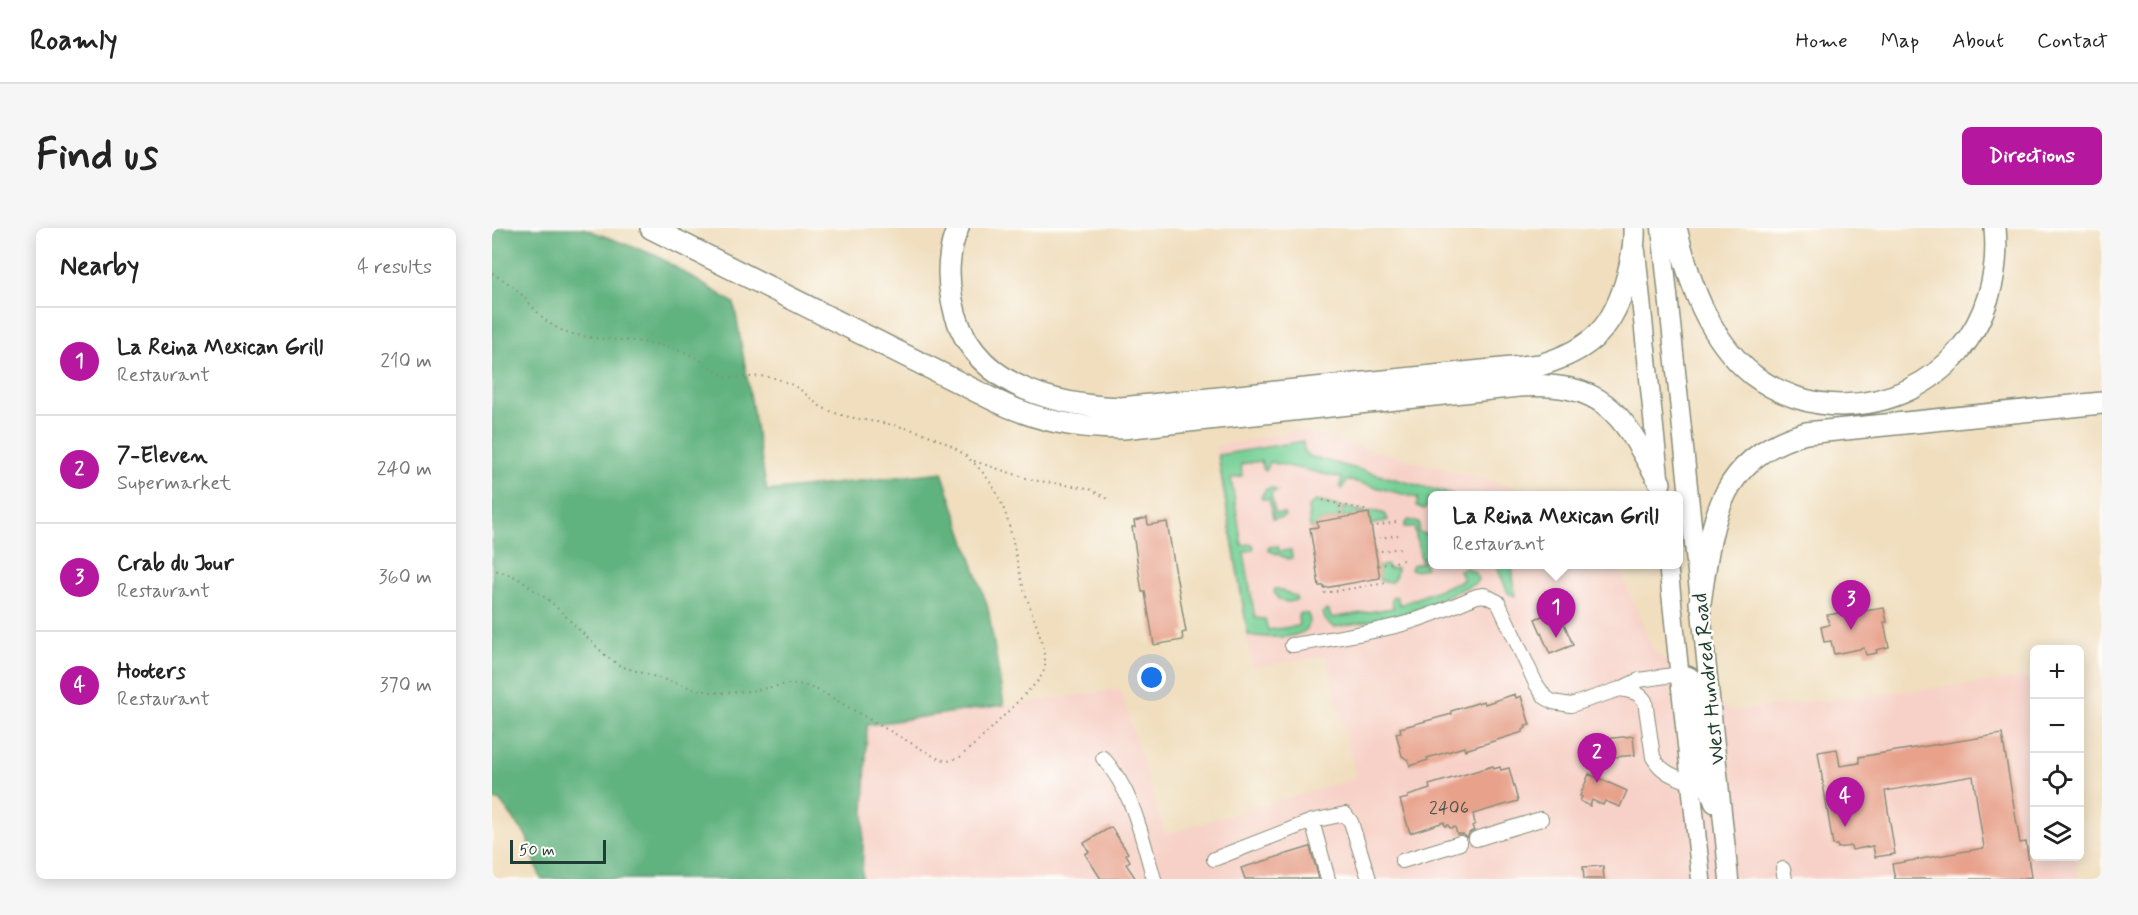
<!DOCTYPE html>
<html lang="en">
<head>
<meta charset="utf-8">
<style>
	body { margin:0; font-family:Mynerve,sans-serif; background:#f6f6f6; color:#222 }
	.controls { position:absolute; right:18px; bottom:18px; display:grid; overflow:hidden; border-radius:9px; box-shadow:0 3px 15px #0003 }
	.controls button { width:54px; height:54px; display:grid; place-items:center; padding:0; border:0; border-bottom:2px solid #e0e0e0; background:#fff; color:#222; font:30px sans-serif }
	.scale { position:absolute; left:18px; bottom:15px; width:96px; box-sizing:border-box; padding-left:6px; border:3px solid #1f3d34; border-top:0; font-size:16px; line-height:21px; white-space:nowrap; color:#1f3d34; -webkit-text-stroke:4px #fdfcf7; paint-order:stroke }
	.you { position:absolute; left:660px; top:450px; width:21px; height:21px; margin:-15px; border:4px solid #fff; border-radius:50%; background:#1a73e8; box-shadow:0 0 0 9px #1a73e833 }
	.badge { display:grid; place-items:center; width:39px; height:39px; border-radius:50%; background:#b5179e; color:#fff; font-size:20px; font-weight:700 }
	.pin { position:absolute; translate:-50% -50px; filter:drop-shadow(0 2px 3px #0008) }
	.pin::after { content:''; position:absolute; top:32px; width:21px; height:18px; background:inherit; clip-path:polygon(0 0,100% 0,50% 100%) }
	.popup { position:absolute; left:936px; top:263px; width:255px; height:78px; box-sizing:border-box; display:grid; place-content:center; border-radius:9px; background:#fff; filter:drop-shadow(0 2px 4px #0005); font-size:20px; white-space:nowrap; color:#767676 }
	.popup b { font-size:22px; color:#222 }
	.popup::after { content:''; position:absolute; left:50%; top:100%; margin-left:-12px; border:12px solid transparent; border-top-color:#fff }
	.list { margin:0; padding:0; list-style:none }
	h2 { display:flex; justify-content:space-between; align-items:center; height:78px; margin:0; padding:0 24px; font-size:26px }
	h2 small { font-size:20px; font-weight:400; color:#767676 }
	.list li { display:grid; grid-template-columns:39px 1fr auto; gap:18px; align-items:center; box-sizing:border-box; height:108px; padding:0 24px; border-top:2px solid #e0e0e0 }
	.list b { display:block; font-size:22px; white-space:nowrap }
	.list p { margin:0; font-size:20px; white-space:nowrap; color:#767676 }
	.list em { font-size:20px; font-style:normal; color:#767676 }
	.icon { flex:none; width:33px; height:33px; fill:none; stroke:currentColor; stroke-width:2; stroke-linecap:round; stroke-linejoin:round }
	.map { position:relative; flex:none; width:1610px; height:651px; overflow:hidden; border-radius:9px }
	header { display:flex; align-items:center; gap:36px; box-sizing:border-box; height:84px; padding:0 30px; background:#fff; border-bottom:2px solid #e0e0e0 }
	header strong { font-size:28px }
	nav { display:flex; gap:33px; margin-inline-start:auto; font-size:21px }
	.intro { display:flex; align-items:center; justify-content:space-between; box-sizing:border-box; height:144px; padding:0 36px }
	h1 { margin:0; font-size:42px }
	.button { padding:15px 27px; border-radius:9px; background:#b5179e; color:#fff; font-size:21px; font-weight:700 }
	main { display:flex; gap:36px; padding:0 36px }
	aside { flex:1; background:#fff; border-radius:9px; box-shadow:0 3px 15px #0003 }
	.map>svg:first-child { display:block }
	.built { fill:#f7d1c7 }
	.green { fill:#76d096; stroke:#4a8665; stroke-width:1.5 }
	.forest { fill:#60b27f; stroke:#40785a; stroke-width:1.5 }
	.building { fill:#e8a28c }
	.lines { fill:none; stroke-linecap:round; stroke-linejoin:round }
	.minor-casing { stroke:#888e79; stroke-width:16 }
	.major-casing { stroke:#888e79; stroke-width:21 }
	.highway-casing { stroke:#888e79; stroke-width:24 }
	.path { stroke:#888e79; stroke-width:2; stroke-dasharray:1.5 4.5; stroke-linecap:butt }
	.minor { stroke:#fff; stroke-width:14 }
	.major { stroke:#fff; stroke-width:18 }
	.highway { stroke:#fff; stroke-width:21 }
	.labels { text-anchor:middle; stroke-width:5; stroke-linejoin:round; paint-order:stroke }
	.number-label { font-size:18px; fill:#51564a }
	.street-label { font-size:21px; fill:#1f3d34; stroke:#fdfcf7 }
</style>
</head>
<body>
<header>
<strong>Roamly</strong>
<nav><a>Home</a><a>Map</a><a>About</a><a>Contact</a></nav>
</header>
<div class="intro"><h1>Find us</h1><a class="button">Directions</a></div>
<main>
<aside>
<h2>Nearby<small>4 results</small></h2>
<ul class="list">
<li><span class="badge">1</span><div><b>La Reina Mexican Grill</b><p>Restaurant</p></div><em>210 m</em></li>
<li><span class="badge">2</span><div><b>7-Eleven</b><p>Supermarket</p></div><em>240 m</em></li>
<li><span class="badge">3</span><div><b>Crab du Jour</b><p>Restaurant</p></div><em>360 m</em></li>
<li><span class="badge">4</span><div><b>Hooters</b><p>Restaurant</p></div><em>370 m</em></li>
</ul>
</aside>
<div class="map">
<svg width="1610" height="651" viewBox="0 0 1610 651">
	<rect width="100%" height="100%" fill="#fdfcf7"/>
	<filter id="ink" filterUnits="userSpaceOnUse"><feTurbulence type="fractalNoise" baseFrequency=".0167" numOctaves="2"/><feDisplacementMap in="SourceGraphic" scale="12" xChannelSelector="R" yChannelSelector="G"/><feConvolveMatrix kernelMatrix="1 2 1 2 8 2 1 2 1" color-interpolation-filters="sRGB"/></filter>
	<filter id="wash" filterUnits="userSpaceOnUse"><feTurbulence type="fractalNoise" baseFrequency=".008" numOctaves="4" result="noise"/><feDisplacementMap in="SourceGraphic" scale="24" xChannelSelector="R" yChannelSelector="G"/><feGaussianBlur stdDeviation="1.35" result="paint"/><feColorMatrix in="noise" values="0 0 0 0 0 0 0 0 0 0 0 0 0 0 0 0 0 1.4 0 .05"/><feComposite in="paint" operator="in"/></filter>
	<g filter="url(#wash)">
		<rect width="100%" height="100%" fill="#f0debe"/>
		<path class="built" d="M805,202l245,65 -109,1v68l185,1 36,87 76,59 304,-34v179l41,1 4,22h-1217l5,-154 253,-36 45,145 191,-56 -30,-122 -74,12 -37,-221z"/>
		<path class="green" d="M811,213l1,10 5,5 145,39 -21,1v4l-5,-1 -2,9 -3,1 -6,-3 1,-8 -66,-17 -5,-1 -5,9 -2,-3 2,-8 -72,-16 -4,9 -2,-1 -3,-9 -20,3 1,12 -11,2 11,67 10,-1 2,3 -2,3 -8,2 11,66 10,1 3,11 31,-4 -1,-10 3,-3 7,1 2,7 -3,8c-14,12 -43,8 -59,6l-30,-180z
			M780,260l5,3 -6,2 4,21 8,-1 2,2 -1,2 -11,2 -4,-20h-6l-2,-2 5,-8z
			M823,273l23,5 2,12 -22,4v5l-8,1 -2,-21z
			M850,279l24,5 -1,1 -22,4z
			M879,282l14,4 3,6 -17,5 -2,-12z
			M917,292l10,3 -1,9 15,4v18l-10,4 3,10 -9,3 -6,-2 2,-4 9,-2 -8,-36h-10l1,-4z
			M786,318l1,5 12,-1 1,8 -4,1 -20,-9 1,-3z
			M895,337l1,4 9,-1 -1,7 -4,7 -12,-1 -2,-14z
			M1004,337h16l3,31 -7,-3z
			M975,340l9,5 2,6 -2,4 -73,32 -68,12c-7,-2 -11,-8 -12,-14l3,-3 3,1 2,7 62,-10 -1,-10 2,-2 3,1 3,8 63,-25 -4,-10z
			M786,361l17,7 2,4 -9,2 -9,-2 -5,-8 1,-3z"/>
		<path class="forest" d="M0,0h91l74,28 77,47 33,188 175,-19 46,136 16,97 -137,20 -5,154h-321l-15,-44 -27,-35h-7z"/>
		<g id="blocks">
			<path class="building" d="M877,285l11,65 -56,10v-2h-5l-9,-58 8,-1 -1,-5z
				M655,290l1,7 19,-3 19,110 -4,1 1,7 -29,5 -9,-53h-3l-10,-65h3l-1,-6z
				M1392,380l3,14h-3l5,25 -13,3 1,3 -11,2 -2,-7 -30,6 -3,-13 -7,1 -3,-15 8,-2 -2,-10 31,-5v2z
				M1066,381l15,36 -23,9 -15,-35z
				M1023,466l1,4 5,-2 9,29 -5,1 1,2 -3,2v2l-58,18 -1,-3 -37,11 1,2 -18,6 -2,-6 -6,-4 -6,-23 5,-1 -1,-4 52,-14 -1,-3 33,-10 1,3z
				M1510,506l18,109 6,-1 5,35 -14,2h-122l-3,-15 92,-16 -11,-72 -88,15 10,63 -20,3 -2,-11 -21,4 -1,-4 -13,2 -1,-3h-4l-15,-93 19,-3 3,17 19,-3v-6z
				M1141,508l2,19 -30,3 -2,-19z
				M1001,538l1,3 6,-2 1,3 8,-2 9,33 -45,13 2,10 -3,2 2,4 -5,3 -2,5 -4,-4h-6l-2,-7 -5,1 -2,-3 -3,1 -1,-4 -34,11 -10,-33 8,-2v-2l22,-7 -1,-4z
				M1097,546l38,17 -7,16 -15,-6 -2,4 -11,-5 -2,6 -10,-5 2,-4 -2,-1z
				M619,599l17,26 -2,1 4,7 -4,3 10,15h-35l-16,-25 4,-2 -5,-9z
				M818,619l9,32h-74l-4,-11z
				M1111,638l1,13h-20l-1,-12z"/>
		</g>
	</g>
	<g filter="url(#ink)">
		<use href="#blocks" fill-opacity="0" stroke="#888e79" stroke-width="1.5"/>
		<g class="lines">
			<g class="minor-casing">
				<path id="minor" d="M800,417c37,-6 74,-11 111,-21 25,-7 50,-18 74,-28l7,-1 14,7 38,82 9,13 8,5 18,3 49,-16 19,-9 41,-6
					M1128,461c11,2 19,3 25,12l8,56c8,15 22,20 37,25
					M611,530c31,35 38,77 51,121
					M820,593l16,58
					M984,611l65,-20
					M722,631l98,-38 33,-7 6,8 18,57
					M910,633l58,-18
					M1291,641l2,10"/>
			</g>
			<g class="major-casing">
				<path id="major" d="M1169,0l68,651
					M1144,23l25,245
					M1176,336l33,315
					M1188,446c9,1 12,3 15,11l10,93 9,25"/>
			</g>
			<g class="highway-casing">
				<path id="highway" d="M159,0l341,171c45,22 82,29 131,29l396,-42c88,-5 103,29 141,97
					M466,0c-10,22 -11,49 -6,72 15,83 96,105 169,108l419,-43c53,-16 74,-38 88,-91 4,-16 7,-30 6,-46
					M1184,0c13,54 32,111 77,147 25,19 58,30 89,30 98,-2 162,-82 153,-177
					M1208,375c12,-80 16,-145 106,-170l296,-30"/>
			</g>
			<path class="path" d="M0,45c9,6 18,10 26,18 15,14 23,30 43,39 32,13 70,7 103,16 13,3 26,8 38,15 7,5 15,12 23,15 11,4 33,-2 49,2 10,3 21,7 29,14 9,7 14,14 25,18 15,7 32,9 49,12 41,7 79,18 107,52 28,34 28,75 40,115 6,20 23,59 21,78 -1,5 -4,9 -6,13l-55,56 -24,21 -12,4 -11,-3 -117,-67 -16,-6 -17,-1 -36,7 -31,2 -22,-3 -78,-24 -15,-11 -54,-53 -35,-25 -24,-8
				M482,233l58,19 56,8 22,12
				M831,272l45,11 -1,2
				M848,278l1,12
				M879,299l25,-5
				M881,311l26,-4
				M883,322l6,1 20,-3
				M886,338l25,-6
				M832,365l62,-10"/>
			<use href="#minor" class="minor"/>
			<use href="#major" class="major"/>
			<use href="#highway" class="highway"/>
		</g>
	</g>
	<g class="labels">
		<g class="number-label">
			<text x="957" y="585">2406</text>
		</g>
		<g class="street-label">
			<text transform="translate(1216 451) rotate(-96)" y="7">West Hundred Road</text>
		</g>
	</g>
</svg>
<div class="controls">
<button>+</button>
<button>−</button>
<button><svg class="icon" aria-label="locate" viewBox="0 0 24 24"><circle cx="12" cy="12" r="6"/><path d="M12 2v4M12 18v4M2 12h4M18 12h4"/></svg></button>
<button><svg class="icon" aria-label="layers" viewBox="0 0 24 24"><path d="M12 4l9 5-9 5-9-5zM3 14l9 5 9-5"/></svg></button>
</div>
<div class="scale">50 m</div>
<div class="you"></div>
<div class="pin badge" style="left:1064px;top:410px">1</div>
<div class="popup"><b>La Reina Mexican Grill</b>Restaurant</div>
<div class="pin badge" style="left:1105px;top:555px">2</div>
<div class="pin badge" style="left:1359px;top:402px">3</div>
<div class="pin badge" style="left:1353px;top:599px">4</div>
</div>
</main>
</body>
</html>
